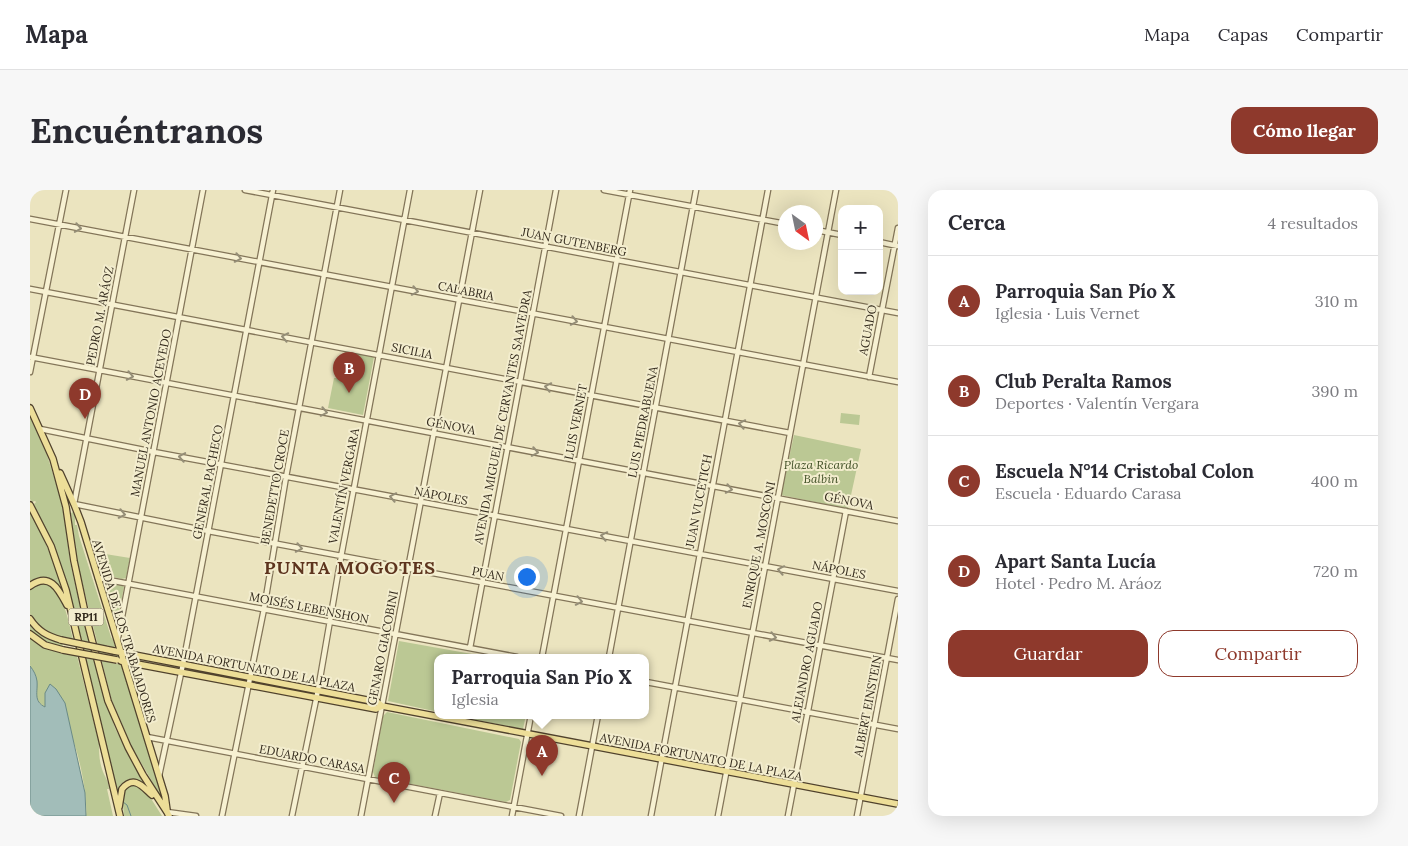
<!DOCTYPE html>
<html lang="es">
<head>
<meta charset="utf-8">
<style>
	body { margin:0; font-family:Lora,serif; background:#f7f7f7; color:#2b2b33 }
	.controls { position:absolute; right:15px; top:15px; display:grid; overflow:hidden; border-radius:10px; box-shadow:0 5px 20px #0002 }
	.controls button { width:45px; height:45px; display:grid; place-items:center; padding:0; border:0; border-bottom:1px solid #e1e1e2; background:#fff; color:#2b2b33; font:25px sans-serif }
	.compass { position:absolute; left:748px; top:15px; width:45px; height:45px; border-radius:50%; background:#fff; box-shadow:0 5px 20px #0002; rotate:147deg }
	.you { position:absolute; left:496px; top:386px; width:18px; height:18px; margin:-12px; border:4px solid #fff; border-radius:50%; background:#1a73e8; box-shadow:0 0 0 8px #1a73e833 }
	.badge { display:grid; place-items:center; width:32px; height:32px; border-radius:50%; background:#8e392c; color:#fff; font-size:16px; font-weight:700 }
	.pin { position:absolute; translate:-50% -41px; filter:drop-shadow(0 1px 2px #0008) }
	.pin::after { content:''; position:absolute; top:26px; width:18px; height:15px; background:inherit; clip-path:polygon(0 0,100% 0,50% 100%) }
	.popup { position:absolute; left:404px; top:464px; width:215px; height:65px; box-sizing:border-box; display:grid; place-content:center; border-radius:10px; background:#fff; filter:drop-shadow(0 1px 4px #0005); font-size:16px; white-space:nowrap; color:#7c7c81 }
	.popup b { font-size:19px; color:#2b2b33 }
	.popup::after { content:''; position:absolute; left:50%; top:100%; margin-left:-10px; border:10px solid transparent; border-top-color:#fff }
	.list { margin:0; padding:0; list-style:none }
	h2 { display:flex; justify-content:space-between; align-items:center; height:65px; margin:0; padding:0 20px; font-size:21px }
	h2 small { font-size:16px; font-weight:400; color:#7c7c81 }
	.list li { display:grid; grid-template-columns:32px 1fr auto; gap:15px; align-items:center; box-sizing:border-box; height:90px; padding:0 20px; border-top:1px solid #e1e1e2 }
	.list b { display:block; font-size:19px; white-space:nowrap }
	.list p { margin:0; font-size:16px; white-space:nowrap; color:#7c7c81 }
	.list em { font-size:16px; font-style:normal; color:#7c7c81 }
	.actions { display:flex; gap:10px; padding:15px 20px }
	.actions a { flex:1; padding:11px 0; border:1px solid #8e392c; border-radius:15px; text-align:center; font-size:18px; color:#8e392c }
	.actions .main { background:#8e392c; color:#fff }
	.map { position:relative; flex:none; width:868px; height:626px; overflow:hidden; border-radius:15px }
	header { display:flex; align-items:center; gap:30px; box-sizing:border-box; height:70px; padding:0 25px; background:#fff; border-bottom:1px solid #e1e1e2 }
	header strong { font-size:24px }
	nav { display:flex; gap:28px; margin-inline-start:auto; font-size:18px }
	.intro { display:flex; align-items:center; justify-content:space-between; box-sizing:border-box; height:120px; padding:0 30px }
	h1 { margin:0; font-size:35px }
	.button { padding:12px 22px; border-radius:15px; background:#8e392c; color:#fff; font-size:18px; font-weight:700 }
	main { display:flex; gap:30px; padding:0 30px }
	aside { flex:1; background:#fff; border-radius:15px; box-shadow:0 5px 20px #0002 }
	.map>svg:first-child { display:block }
	.green { fill:#bbc894 }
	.water { fill:#a2bdb9; stroke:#6a8a86 }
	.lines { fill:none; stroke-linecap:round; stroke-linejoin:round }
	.stream { stroke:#6a8a86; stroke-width:1 }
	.minor-casing { stroke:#837559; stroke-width:7 }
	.major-casing { stroke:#50422d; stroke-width:8 }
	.minor { stroke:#f7f1d2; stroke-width:4.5 }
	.major { stroke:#edde98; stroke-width:5.5 }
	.major-bridge-casing { stroke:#50422d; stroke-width:8; stroke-linecap:butt }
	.major-bridge { stroke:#edde98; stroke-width:5.5 }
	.oneway { stroke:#958e77 }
	.labels { text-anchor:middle; stroke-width:4; stroke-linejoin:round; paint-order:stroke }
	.shield { fill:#f3edce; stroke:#6d6451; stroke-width:1 }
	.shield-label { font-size:11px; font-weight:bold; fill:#332a1c }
	.street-label { font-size:12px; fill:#332a1c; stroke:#f3edce }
	.park-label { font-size:12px; font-style:italic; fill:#3e4e24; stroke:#f3edce }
	.district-label { font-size:18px; font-weight:bold; letter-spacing:1px; fill:#5d341e; stroke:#f3edce }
</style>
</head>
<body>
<header>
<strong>Mapa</strong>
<nav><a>Mapa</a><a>Capas</a><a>Compartir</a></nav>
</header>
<div class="intro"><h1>Encuéntranos</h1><a class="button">Cómo llegar</a></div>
<main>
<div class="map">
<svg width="868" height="626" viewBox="0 0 868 626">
	<rect width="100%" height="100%" fill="#ebe4bf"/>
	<path class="green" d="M315,161l29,6 -11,58 -35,-7 6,-30h6z
		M811,223l19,2 -1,10 -19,-2z
		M0,227l17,38 13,41 5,25 5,41 13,56 19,72 13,38 29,56 -8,-4 -18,15 -49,-205 -16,-45 -20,-40 3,-3 -1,-1 -3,1 -2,-3z
		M764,245l67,14 -13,60 -67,-14z
		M0,321c14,26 25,53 33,82l-9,-11 -24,1z
		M43,322l2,4v9h2l2,11 32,101 2,3 2,6 -1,2 -7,-3 2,8 9,1 1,4 -9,-3 1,8 7,1v-1l3,2 44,139 -33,-57 -21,-49 -31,-124 -6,-28 -3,-33z
		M69,363l31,5 -4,20 -4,1 -21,-5 -6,-20z
		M76,392l15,3 3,2 -7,34 -2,-1 -11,-36z
		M9,393c2,0 5,0 7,0 17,5 23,41 27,56l-12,-3 -1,1c-11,-4 -27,-10 -30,-24 0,-7 0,-17 0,-24z
		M0,433l32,20 1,4c-13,-3 -24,-7 -33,-16z
		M0,447l17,12 30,7 22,87c0,9 0,17 3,26 2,7 7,12 7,20h-2l6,27h-27c2,-17 -7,-65 -15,-80 -8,-14 -17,-28 -26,-43v14c-13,-8 -7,-16 -9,-28 0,-6 -5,-9 -6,-14 0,-7 0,-20 0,-28z
		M369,451l90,16h-51v55l-50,-11z
		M357,522l132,27 2,3 -11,58 -4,2 -131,-25 -2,-5 10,-56z
		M421,525h75l-3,14z
		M107,595l13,12 12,19h-38l-2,-22 5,-8z"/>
	<path class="water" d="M0,476c4,5 6,9 7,15 1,11 -4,20 8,26v-14l5,-9 6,5 9,14 20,90 1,23h-56z"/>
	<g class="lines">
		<path class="stream" d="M93,612l4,3 4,11"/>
		<g class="minor-casing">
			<path id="minor" d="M104,0l-60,314 134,27 690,129
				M215,0l653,123
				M574,0l182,34
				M0,29l868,163
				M786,40l26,5
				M849,52l19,4
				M0,99l760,144
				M0,167l868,164
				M0,182l36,-182
				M839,187l29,-149
				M10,239l114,23 744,139
				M68,388l419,79
				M88,448l85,-448
				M440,458l86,-458
				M512,467l88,-467
				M579,467l87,-467
				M616,492l252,47
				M117,547l414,79
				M129,586l24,-112 90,-474
				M137,622l29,4
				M192,626l42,-207 22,-132 54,-287
				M262,626l26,-126 23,-133 69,-367
				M331,626l119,-626
				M405,626l5,-23
				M482,626l19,-101
				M549,626l19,-101
				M621,626l117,-626
				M688,626l118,-626
				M758,626l58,-305
				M827,626l41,-217"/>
		</g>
		<g class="major-casing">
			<path id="major" d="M0,218l23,51 13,48 8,54 12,56 22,84 20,46 15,28 24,37 2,4
				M30,283l14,31 7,18 84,274 2,14
				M0,315l21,41 15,44 54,226
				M0,396c20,-15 29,4 37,19
				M0,429c8,12 17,17 31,21
				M0,444l15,11 18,5
				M84,461l263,51 5,4 516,98
				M91,471l255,48 6,-3
				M89,617l3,-18c12,-14 20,-3 30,6"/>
		</g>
		<use href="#minor" class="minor"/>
		<use href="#major" class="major"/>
		<g class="major-bridge-casing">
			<path id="major-bridge" d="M31,450l53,11
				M33,460l54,10"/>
		</g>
		<use href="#major-bridge" class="major-bridge"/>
	</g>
	<defs><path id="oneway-chevron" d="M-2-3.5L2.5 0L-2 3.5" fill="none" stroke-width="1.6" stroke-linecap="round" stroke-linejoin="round" transform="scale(1.25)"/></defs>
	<g class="oneway">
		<use href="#oneway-chevron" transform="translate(48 38) rotate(10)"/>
		<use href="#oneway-chevron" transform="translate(208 68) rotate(11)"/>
		<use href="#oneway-chevron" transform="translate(385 101) rotate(11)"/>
		<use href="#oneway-chevron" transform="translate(544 131) rotate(11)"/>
		<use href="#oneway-chevron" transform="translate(255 147) rotate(-169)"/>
		<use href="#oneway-chevron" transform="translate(100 186) rotate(11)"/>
		<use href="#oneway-chevron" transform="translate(518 197) rotate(-169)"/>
		<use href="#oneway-chevron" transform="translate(294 222) rotate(11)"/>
		<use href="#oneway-chevron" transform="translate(712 234) rotate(-169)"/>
		<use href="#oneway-chevron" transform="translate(505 262) rotate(10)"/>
		<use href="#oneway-chevron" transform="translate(152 267) rotate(-170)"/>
		<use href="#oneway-chevron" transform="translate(699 299) rotate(11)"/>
		<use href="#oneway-chevron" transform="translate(363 307) rotate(-169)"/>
		<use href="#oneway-chevron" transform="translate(92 324) rotate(11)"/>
		<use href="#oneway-chevron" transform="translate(574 346) rotate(-169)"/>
		<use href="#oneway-chevron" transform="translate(269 358) rotate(11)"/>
		<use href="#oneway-chevron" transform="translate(751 380) rotate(-169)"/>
		<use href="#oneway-chevron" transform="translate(549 411) rotate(11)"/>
		<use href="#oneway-chevron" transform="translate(743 447) rotate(11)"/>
	</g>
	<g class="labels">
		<rect class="shield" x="38.5" y="418.5" width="35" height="17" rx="4"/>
		<g class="shield-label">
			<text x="56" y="431">RP11</text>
		</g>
		<g class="street-label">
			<text transform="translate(544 52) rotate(11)" y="4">JUAN GUTENBERG</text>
			<text transform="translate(436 101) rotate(11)" y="4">CALABRIA</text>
			<text transform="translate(70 126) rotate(-79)" y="4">PEDRO M. ARÁOZ</text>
			<text transform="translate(838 140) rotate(-79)" y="4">AGUADO</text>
			<text transform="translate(382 161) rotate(11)" y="4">SICILIA</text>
			<text transform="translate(121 223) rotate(-79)" y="4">MANUEL ANTONIO ACEVEDO</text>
			<text transform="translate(473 227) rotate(-79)" y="4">AVENIDA MIGUEL DE CERVANTES SAAVEDRA</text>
			<text transform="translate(546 232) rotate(-79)" y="4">LUIS VERNET</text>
			<text transform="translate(613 232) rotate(-79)" y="4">LUIS PIEDRABUENA</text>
			<text transform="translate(421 236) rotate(11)" y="4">GÉNOVA</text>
			<text transform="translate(178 292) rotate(-79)" y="4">GENERAL PACHECO</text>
			<text transform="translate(314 296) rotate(-79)" y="4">VALENTÍN VERGARA</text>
			<text transform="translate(245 297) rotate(-80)" y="4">BENEDETTO CROCE</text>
			<text transform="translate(411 306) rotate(11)" y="4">NÁPOLES</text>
			<text transform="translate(669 311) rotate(-79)" y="4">JUAN VUCETICH</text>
			<text transform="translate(819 311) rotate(11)" y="4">GÉNOVA</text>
			<text transform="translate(729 355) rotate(-79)" y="4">ENRIQUE A. MOSCONI</text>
			<text transform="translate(809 380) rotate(11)" y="4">NÁPOLES</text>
			<text transform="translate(458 384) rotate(11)" y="4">PUAN</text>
			<text transform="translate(279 418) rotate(11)" y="4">MOISÉS LEBENSHON</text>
			<text transform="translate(94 441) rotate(73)" y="4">AVENIDA DE LOS TRABAJADORES</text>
			<text transform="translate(353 458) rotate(-79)" y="4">GENARO GIACOBINI</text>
			<text transform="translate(777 472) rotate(-79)" y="4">ALEJANDRO AGUADO</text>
			<text transform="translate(224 478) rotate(11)" y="4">AVENIDA FORTUNATO DE LA PLAZA</text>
			<text transform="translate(838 516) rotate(-79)" y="4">ALBERT EINSTEIN</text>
			<text transform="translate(671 567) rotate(11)" y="4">AVENIDA FORTUNATO DE LA PLAZA</text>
			<text transform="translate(282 569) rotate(11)" y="4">EDUARDO CARASA</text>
		</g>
		<g class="park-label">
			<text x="791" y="279">Plaza Ricardo<tspan x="791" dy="14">Balbin</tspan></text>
		</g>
		<g class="district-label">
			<text x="320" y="384">PUNTA MOGOTES</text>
		</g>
	</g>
</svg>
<div class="controls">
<button>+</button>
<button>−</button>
</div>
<svg class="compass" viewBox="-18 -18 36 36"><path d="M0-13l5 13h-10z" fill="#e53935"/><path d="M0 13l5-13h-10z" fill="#7c7c81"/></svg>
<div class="you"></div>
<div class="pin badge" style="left:512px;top:586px">A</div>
<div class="popup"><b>Parroquia San Pío X</b>Iglesia</div>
<div class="pin badge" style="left:319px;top:203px">B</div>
<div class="pin badge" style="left:364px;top:613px">C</div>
<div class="pin badge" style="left:55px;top:229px">D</div>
</div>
<aside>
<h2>Cerca<small>4 resultados</small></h2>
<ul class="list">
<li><span class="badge">A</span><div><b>Parroquia San Pío X</b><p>Iglesia · Luis Vernet</p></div><em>310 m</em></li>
<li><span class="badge">B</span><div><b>Club Peralta Ramos</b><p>Deportes · Valentín Vergara</p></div><em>390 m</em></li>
<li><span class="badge">C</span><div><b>Escuela N°14 Cristobal Colon</b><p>Escuela · Eduardo Carasa</p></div><em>400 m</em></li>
<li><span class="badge">D</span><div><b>Apart Santa Lucía</b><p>Hotel · Pedro M. Aráoz</p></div><em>720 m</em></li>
</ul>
<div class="actions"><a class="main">Guardar</a><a>Compartir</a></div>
</aside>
</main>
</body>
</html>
